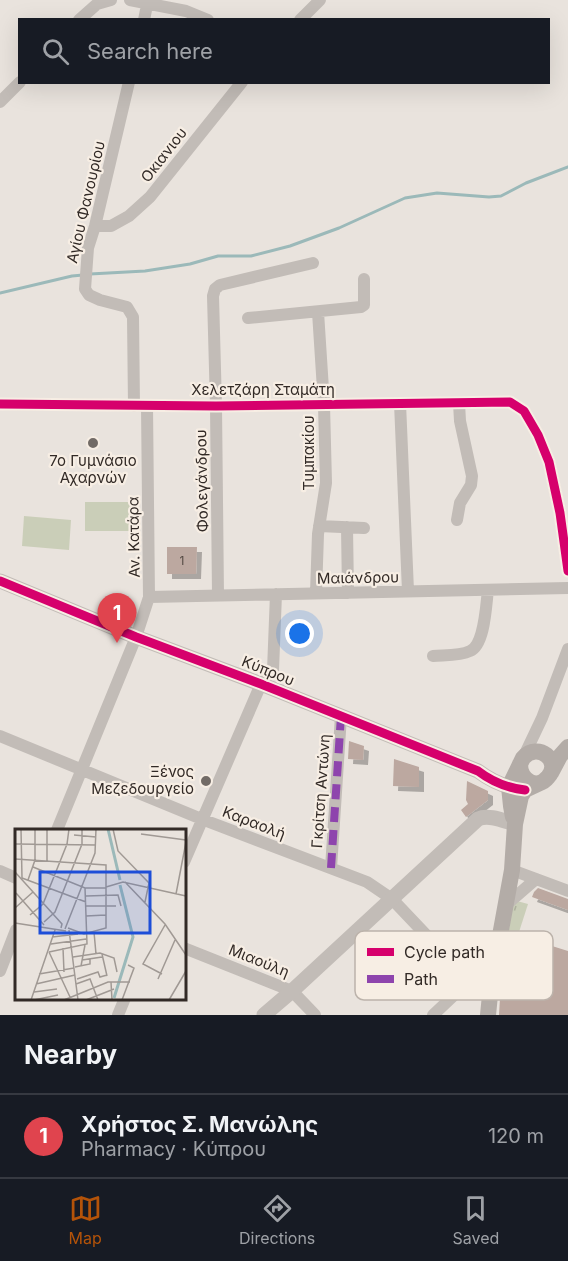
<!DOCTYPE html>
<html lang="en">
<head>
<meta charset="utf-8">
<style>
	body { margin:0; font-family:Inter,sans-serif; background:#242831; color:#f1f3f6 }
	.you { position:absolute; left:300px; top:634px; width:21px; height:21px; margin:-15px; border:4px solid #fff; border-radius:50%; background:#1a73e8; box-shadow:0 0 0 9px #1a73e833 }
	.badge { display:grid; place-items:center; width:39px; height:39px; border-radius:50%; background:#b45309; color:#fff; font-size:20px; font-weight:700 }
	.pin { position:absolute; translate:-50% -50px; filter:drop-shadow(0 2px 3px #0008) }
	.pin::after { content:''; position:absolute; top:32px; width:21px; height:18px; background:inherit; clip-path:polygon(0 0,100% 0,50% 100%) }
	.list { margin:0; padding:0; list-style:none }
	h2 { display:flex; justify-content:space-between; align-items:center; height:78px; margin:0; padding:0 24px; font-size:26px }
	h2 small { font-size:20px; font-weight:400; color:#9ea1a6 }
	.list li { display:grid; grid-template-columns:39px 1fr auto; gap:18px; align-items:center; box-sizing:border-box; height:84px; padding:0 24px; border-top:2px solid #363941 }
	.list b { display:block; font-size:22px; white-space:nowrap }
	.list p { margin:0; font-size:20px; white-space:nowrap; color:#9ea1a6 }
	.list em { font-size:20px; font-style:normal; color:#9ea1a6 }
	.icon { flex:none; width:33px; height:33px; fill:none; stroke:currentColor; stroke-width:2; stroke-linecap:round; stroke-linejoin:round }
	.map { position:relative; flex:none; width:568px; height:1015px; overflow:hidden }
	.search { position:absolute; background:#171b24; box-shadow:0 6px 24px #0002; left:18px; right:18px; top:18px; height:66px; display:flex; align-items:center; gap:15px; box-sizing:border-box; padding:0 21px; border-radius:0px; color:#9ea1a6; font-size:22px }
	.sheet { height:162px; background:#171b24 }
	nav { display:flex; justify-content:space-around; align-items:center; box-sizing:border-box; height:84px; border-top:2px solid #363941; background:#171b24; font-size:16px; color:#9ea1a6 }
	nav a { display:grid; justify-items:center; gap:3px }
	nav .on { color:#b45309 }
	.map>svg:first-child { display:block }
	.grass { fill:#caceb8 }
	.park { fill:url(#park-tufts) }
	.lines { fill:none; stroke-linecap:round; stroke-linejoin:round }
	.stream { stroke:#9bb9b9; stroke-width:3 }
	.building { fill:#bca8a0; filter:url(#shadow) }
	.minor { stroke:#c2bcb7; stroke-width:12 }
	.tertiary { stroke:#c2bcb7; stroke-width:15 }
	.secondary { stroke:#b3aca7; stroke-width:16 }
	.quiet { stroke:#8e44ad; stroke-width:8; stroke-dasharray:15 8; stroke-linecap:butt }
	.cycleway-casing { stroke:#f7eee4; stroke-width:13 }
	.cycleway { stroke:#d6006c; stroke-width:9 }
	.poi-dot { fill:#726b66; stroke:#f7eee4; stroke-width:2 }
	.labels { text-anchor:middle; stroke-width:4.5; stroke-linejoin:round; paint-order:stroke }
	.number-label { font-size:12px; fill:#544a44 }
	.street-label { font-size:15px; fill:#322a26; stroke:#f7eee4 }
	.poi-label { font-size:15px; fill:#322a26; stroke:#f7eee4 }
	.inset-river { fill:none; stroke:#9bb9b9; stroke-width:3 }
	.inset-road { fill:none; stroke:#a09994; stroke-width:1.5 }
	.view { fill:#1d4ed8; fill-opacity:0.15; stroke:#1d4ed8; stroke-width:3 }
	.inset-edge { fill:none; stroke:#322a26; stroke-width:3 }
	.key { fill:#f7eee4; stroke:#bcb3ab; stroke-width:1.5 }
	.key-label { font-size:16px; fill:#322a26 }
</style>
</head>
<body>
<div class="map">
<svg width="568" height="1015" viewBox="0 0 568 1015">
	<defs>
		<pattern id="park-tufts" width="24" height="20" patternUnits="userSpaceOnUse" patternTransform="scale(1.5)"><rect width="24" height="20" fill="#caceb8"/><path d="M3 7l-1-3M5 7V3M7 7l1-3M15 17l-1-3M17 17v-4M19 17l1-3" fill="none" stroke="#aeb19e"/></pattern>
		<filter id="shadow"><feDropShadow dx="5" dy="5" stdDeviation="0" flood-color="#0004"/></filter>
	</defs>
	<rect width="100%" height="100%" fill="#e9e3dd"/>
	<path class="grass" d="M85,502h47v29h-47z
		M24,516l47,4 -2,30 -47,-4z"/>
	<path class="park" d="M517,901l11,3 -17,53 -6,1 7,-50z"/>
	<g class="lines">
		<path class="stream" d="M90,274l55,-3 45,-7 28,-8h33l39,-10 49,-18 66,-30 32,-5 52,4 12,-1 25,-13 42,-16
			M0,293l72,-17 11,-1"/>
	</g>
	<path class="building" d="M167,547h30l-1,27h-29z
		M349,741l15,5 -1,14 -15,-1z
		M394,759l25,8v20l-26,-1z
		M467,781l21,10v9l-22,17 -5,-7 7,-6 -2,-4z
		M538,888l30,11v11l-36,-13 2,-5z
		M520,936l48,15v64h-69l1,-17z"/>
	<g class="lines">
		<path class="minor" d="M130,0l56,11 22,9
			M79,20l18,-16 14,-4
			M144,20l4,-20
			M300,20l20,-20
			M129,82l-34,144 -7,22 -3,41 4,6 11,5 27,7 6,10 1,89
			M0,102l20,-20
			M95,226h16l18,-10 21,-19 92,-115
			M248,318l113,-11 3,-2v-26
			M400,403l8,188
			M0,404l216,2 294,-4 14,9 14,24 11,27 11,51 8,58
			M457,520l3,-17 11,-18 1,-9 -12,-55 -1,-18
			M319,526l45,2
			M347,527l1,66
			M316,593l2,-59 8,-51 -2,-78 -6,-93
			M218,595l-2,-189 -3,-110 2,-7 5,-4 93,-22
			M149,597l419,-9
			M433,656c12,-1 27,0 37,-5 15,-6 16,-47 18,-61
			M0,736l204,84 163,62 25,17 36,38 39,46
			M523,758l19,-40 26,-69
			M57,830l79,-193 13,-40 -2,-191
			M184,862l77,-178 12,-14 3,-76
			M331,868l10,-152
			M512,870l56,21
			M0,871l16,7
			M506,905l30,-26
			M184,948l108,43 23,24
			M0,971l16,-41
			M118,1015l7,-17
			M433,1015l34,-32 24,2"/>
		<path class="tertiary" d="M0,581l136,56 125,47 217,87c12,9 27,16 42,18
			M264,1015l28,-24 186,-172c11,-5 26,2 37,5"/>
		<path class="secondary" d="M551,773l9,-17 8,-9
			M513,817l-2,-11 -2,-19 14,-29c15,-17 39,3 25,19 -11,14 -28,3 -28,-13
			M488,1015l3,-30 21,-115 3,-46 6,-28 4,-6 17,-8"/>
		<path class="quiet" d="M331,868l10,-152"/>
		<g class="cycleway-casing">
			<path id="cycleway" d="M0,404l216,2 294,-4 14,9 14,24 11,27 11,51 8,58
				M0,581l136,56 125,47 217,87c13,10 30,17 47,19"/>
		</g>
		<use href="#cycleway" class="cycleway"/>
	</g>
	<g class="poi-dot">
		<circle cx="93" cy="443" r="6"/>
		<circle cx="206" cy="781" r="6"/>
	</g>
	<g class="labels">
		<g class="number-label">
			<text x="182" y="565">1</text>
		</g>
		<g class="street-label">
			<text transform="translate(164 155) rotate(-52)" y="5">Οκιανιου</text>
			<text transform="translate(86 202) rotate(-77)" y="5">Αγίου Φανουρίου</text>
			<text x="263" y="395">Χελετζάρη Σταμάτη</text>
			<text transform="translate(309 453) rotate(-90)" y="5">Τυμπακίου</text>
			<text transform="translate(202 481) rotate(-91)" y="5">Φολεγάνδρου</text>
			<text transform="translate(134 537) rotate(-91)" y="5">Αν. Κατάρα</text>
			<text transform="translate(358 578) rotate(-1)" y="5">Μαιάνδρου</text>
			<text transform="translate(268 671) rotate(22)" y="5">Κύπρου</text>
			<text transform="translate(321 791) rotate(-86)" y="5">Γκρίτση Αντώνη</text>
			<text transform="translate(254 823) rotate(21)" y="5">Καραολή</text>
			<text transform="translate(259 961) rotate(22)" y="5">Μιαούλη</text>
		</g>
		<g class="poi-label">
			<text x="93" y="466">7ο Γυμνάσιο<tspan x="93" dy="17">Αχαρνών</tspan></text>
			<text x="194" y="777" text-anchor="end">Ξένος<tspan x="194" dy="17">Μεζεδουργείο</tspan></text>
		</g>
	</g>
	<g transform="translate(15 829)">
		<rect width="171" height="171" fill="#e9e3dd"/>
		<path class="inset-river" d="M93,0l12,51M99,169l19,-61 -13,-52"/>
		<path class="inset-road" d="M6,0l1,49M98,0l5,22 31,32 -4,19M126,5l45,6M59,6l22,2M0,15l81,1M0,30l91,6v63l-22,6 -16,-6M32,32v-32M18,38l52,21h21M0,43l47,52 -1,4M7,49l64,24M13,51l7,-20v-31M110,53l40,42 21,31M91,58l17,-5 63,14M1,64l28,32M161,65l10,-52M71,67l32,-1 3,11M71,77h30M0,79l18,-16M15,86l13,-11 24,-60 2,-15M71,87l20,-1M29,93l11,-10 27,-68v-15M0,94l51,8M50,100l30,-76 1,-24M54,101l9,70M79,103l2,22M37,108l26,-3M36,115l35,-5M48,119l1,24M34,123l38,-8 -2,-56M34,123l21,45M87,125l5,22M58,128l27,-4 14,5 3,14M67,131l20,-3M66,137l4,-21M60,138l15,-3v-5M24,145l35,-6M147,145l-19,-10 22,-39M62,150l21,-7 2,5 7,-2M143,150l17,-39M96,153l1,18M21,155l39,-9M61,155l14,-5 8,21M19,163l23,-3M16,171l24,-70M19,171l24,-5M49,171l44,-18h22M71,171l28,-11M107,171l12,-32 -6,-3M154,171l17,-29"/>
		<path class="view" d="M25,43h110v61h-110z"/>
		<rect width="171" height="171" class="inset-edge"/>
	</g>
	<rect x="355" y="931" width="198" height="69" rx="9" class="key"/>
	<rect x="367" y="948" width="27" height="8" fill="#d6006c"/>
	<rect x="367" y="975" width="27" height="8" fill="#8e44ad"/>
	<g class="key-label">
		<text x="404" y="958">Cycle path</text>
		<text x="404" y="985">Path</text>
	</g>
</svg>
<div class="you"></div>
<div class="pin badge" style="left:117px;top:643px;background:#e0444e">1</div>
<div class="search"><svg class="icon" aria-label="search" viewBox="0 0 24 24"><circle cx="10" cy="10" r="6"/><path d="M15 15l6 6"/></svg>Search here</div>
</div>
<section class="sheet">
<h2>Nearby<small></small></h2>
<ul class="list">
<li><span class="badge" style="background:#e0444e">1</span><div><b>Χρήστος Σ. Μανώλης</b><p>Pharmacy · Κύπρου</p></div><em>120 m</em></li>
</ul>
</section>
<nav>
<a class="on"><svg class="icon" aria-label="map" viewBox="0 0 24 24"><path d="M3 6l6-2 6 2 6-2v14l-6 2-6-2-6 2zM9 4v14M15 6v14"/></svg>Map</a>
<a><svg class="icon" aria-label="directions" viewBox="0 0 24 24"><path d="M12 3l9 9-9 9-9-9zM9 14v-3h6M13 9l2 2-2 2"/></svg>Directions</a>
<a><svg class="icon" aria-label="saved" viewBox="0 0 24 24"><path d="M7 4h10v16l-5-4-5 4z"/></svg>Saved</a>
</nav>
</body>
</html>
